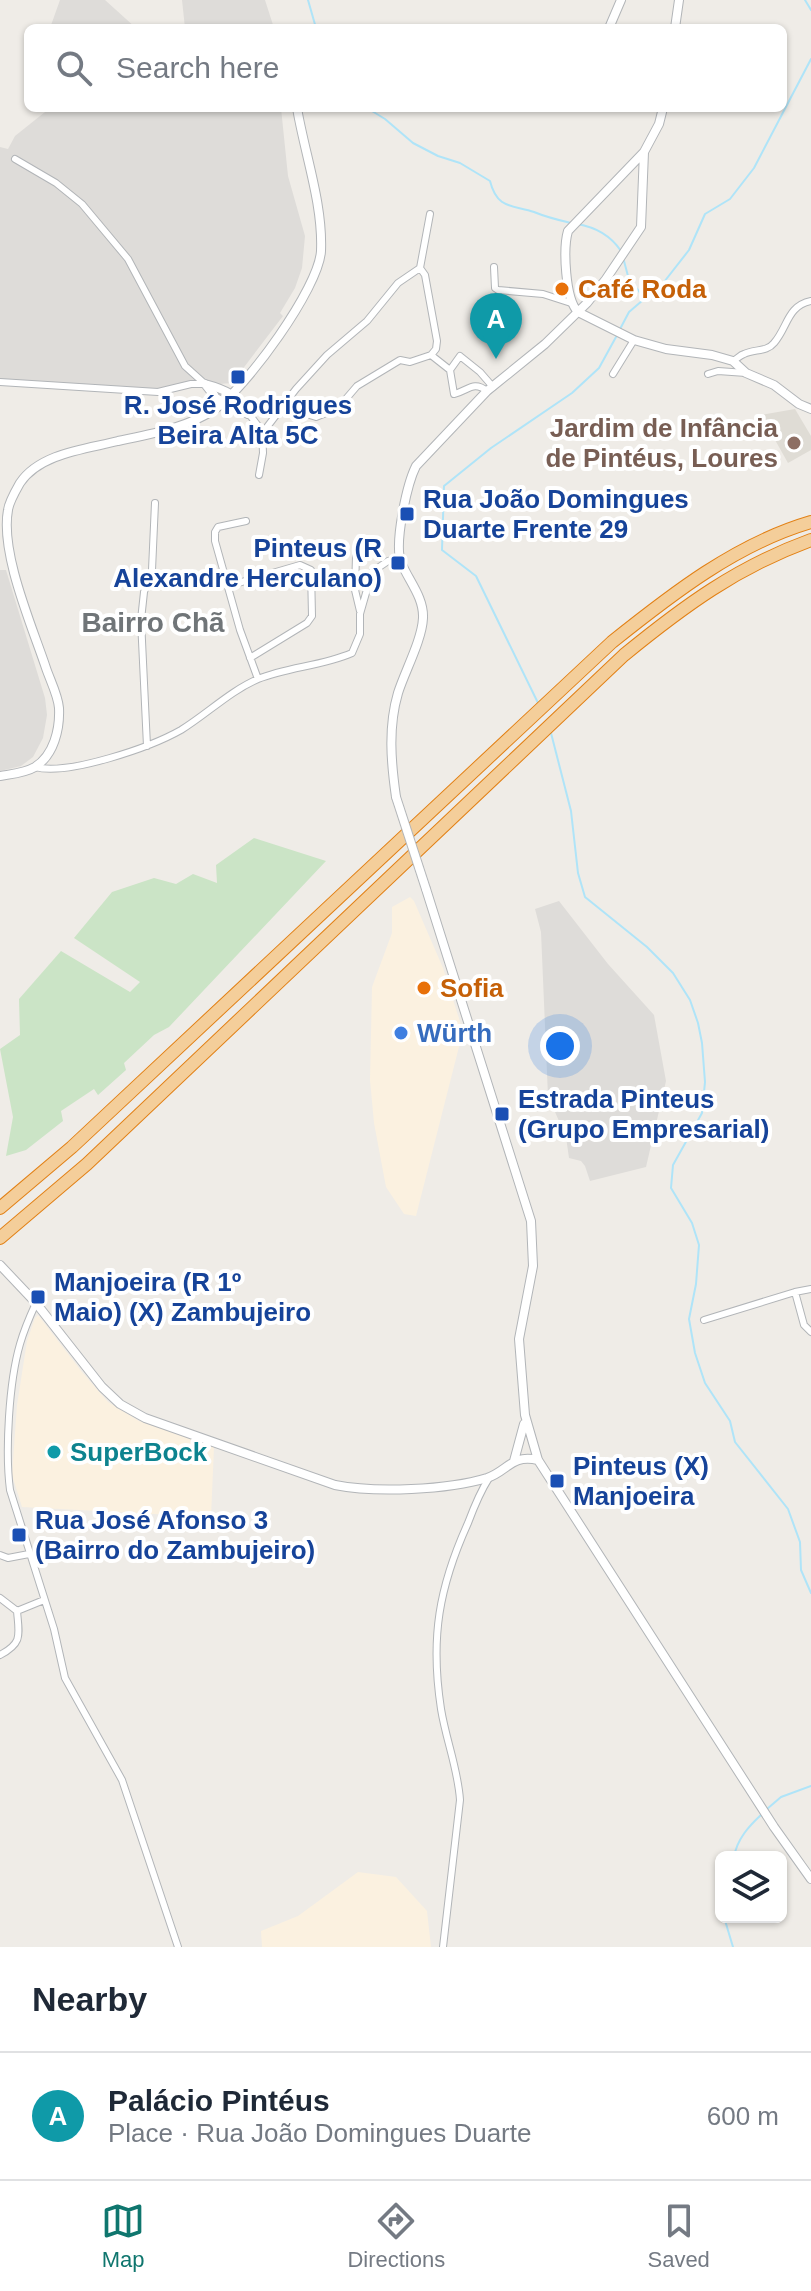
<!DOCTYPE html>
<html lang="en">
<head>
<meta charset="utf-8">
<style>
	body { margin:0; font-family:Helvetica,sans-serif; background:#f6f6f7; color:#1f2937 }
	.controls { position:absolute; right:24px; bottom:24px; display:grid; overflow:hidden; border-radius:12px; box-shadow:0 2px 6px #0004 }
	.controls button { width:72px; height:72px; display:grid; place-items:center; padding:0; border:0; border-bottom:2px solid #e0e1e3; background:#fff; color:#1f2937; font:40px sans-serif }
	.you { position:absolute; left:560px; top:1046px; width:28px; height:28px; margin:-20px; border:6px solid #fff; border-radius:50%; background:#1a73e8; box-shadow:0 0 0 12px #1a73e833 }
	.badge { display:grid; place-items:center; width:52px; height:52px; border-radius:50%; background:#0f766e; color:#fff; font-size:26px; font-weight:700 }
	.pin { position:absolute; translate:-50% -66px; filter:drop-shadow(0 2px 4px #0008) }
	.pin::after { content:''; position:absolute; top:42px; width:28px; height:24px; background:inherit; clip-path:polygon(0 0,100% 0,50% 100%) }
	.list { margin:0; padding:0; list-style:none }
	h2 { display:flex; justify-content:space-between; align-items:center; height:104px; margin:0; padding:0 32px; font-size:34px }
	h2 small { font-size:26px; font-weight:400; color:#747a83 }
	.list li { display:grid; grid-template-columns:52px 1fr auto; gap:24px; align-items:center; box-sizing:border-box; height:128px; padding:0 32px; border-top:2px solid #e0e1e3 }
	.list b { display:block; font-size:30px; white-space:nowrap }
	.list p { margin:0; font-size:26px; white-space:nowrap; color:#747a83 }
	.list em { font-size:26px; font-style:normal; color:#747a83 }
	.icon { flex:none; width:44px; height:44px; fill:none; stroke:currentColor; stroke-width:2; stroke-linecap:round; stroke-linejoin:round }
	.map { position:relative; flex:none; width:811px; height:1947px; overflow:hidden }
	.search { position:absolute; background:#fff; box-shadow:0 2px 6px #0004; left:24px; right:24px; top:24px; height:88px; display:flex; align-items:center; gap:20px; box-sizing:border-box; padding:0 28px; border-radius:12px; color:#747a83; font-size:30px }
	.sheet { height:232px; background:#fff }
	nav { display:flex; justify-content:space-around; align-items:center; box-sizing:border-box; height:112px; border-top:2px solid #e0e1e3; background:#fff; font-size:22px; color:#747a83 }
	nav a { display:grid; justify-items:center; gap:4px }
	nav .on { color:#0f766e }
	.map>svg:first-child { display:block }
	.commercial { fill:#fbf1e0 }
	.industrial { fill:#dedcd9 }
	.education { fill:#dfdcd5 }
	.green { fill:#cbe4c6 }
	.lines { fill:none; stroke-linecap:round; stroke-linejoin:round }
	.stream { stroke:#afe4f8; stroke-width:2 }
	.minor-casing { stroke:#b2b5b8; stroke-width:8 }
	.tertiary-casing { stroke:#b2b5b8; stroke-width:10 }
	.motorway-casing { stroke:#e28015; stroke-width:14 }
	.minor { stroke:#fff; stroke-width:6 }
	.tertiary { stroke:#fff; stroke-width:8 }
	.motorway { stroke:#f4ce9a; stroke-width:12 }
	.tertiary-bridge-casing { stroke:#b2b5b8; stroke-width:10; stroke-linecap:butt }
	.tertiary-bridge { stroke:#fff; stroke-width:8 }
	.food-dot { fill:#e8710a; stroke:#fff; stroke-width:3 }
	.transit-dot { fill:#1a4fb4; stroke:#fff; stroke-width:3 }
	.education-dot { fill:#8d6e63; stroke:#fff; stroke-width:3 }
	.shop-dot { fill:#3f7fe0; stroke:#fff; stroke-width:3 }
	.culture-dot { fill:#0f9aa8; stroke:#fff; stroke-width:3 }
	.labels { text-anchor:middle; stroke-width:8; stroke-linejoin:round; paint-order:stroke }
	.food-label { font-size:26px; font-weight:bold; fill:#c56008; stroke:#fff; text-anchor:start }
	.transit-label { font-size:26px; font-weight:bold; fill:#164399; stroke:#fff; text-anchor:start }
	.education-label { font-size:26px; font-weight:bold; fill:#785e54; stroke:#fff; text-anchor:end }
	.shop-label { font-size:26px; font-weight:bold; fill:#366cbe; stroke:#fff; text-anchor:start }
	.culture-label { font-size:26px; font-weight:bold; fill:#0d838f; stroke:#fff; text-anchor:start }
	.neighbourhood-label { font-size:28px; font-weight:bold; fill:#707578; stroke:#fff }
</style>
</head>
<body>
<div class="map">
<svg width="811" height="1947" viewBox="0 0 811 1947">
	<rect width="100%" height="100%" fill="#efece7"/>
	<path class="commercial" d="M410,897l4,4 29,67 20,63 -47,185 -12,-2 -18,-27 -12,-64 -4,-43 2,-93 20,-54v-26z
		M38,1315l44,57 26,30 31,19 75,26 -3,70 -189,-10 -10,-32 5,-70 10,-64 8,-23z
		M358,1872l38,5 31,34 4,36h-169l-1,-16 37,-15z"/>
	<path class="industrial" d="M60,0h45l31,28h-86z
		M182,0h83l9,28h-89z
		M50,108h231l7,68 17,60 -3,32 -7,20 -15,25 3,3 -51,67 -74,6 -158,-10v-232l8,2 7,-13z
		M0,570h6l39,128 2,17 -4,23 -10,19 -12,9 -21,5z
		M559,901l49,63 46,51 12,66 -20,86 -56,14 -5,-15 -4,-5 -12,-3 -3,-21 -18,-41 -7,-164 -6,-23z"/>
	<path class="education" d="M795,409l16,27v14l-23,13 -27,-48z"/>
	<path class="green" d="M254,838l72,23 -157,166 -15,8 -30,28 2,7 -28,25 -4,-6 -33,22 2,10 -37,29 -20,6 7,-39 -13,-68 20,-14 -1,-36 42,-48 69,41 10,-10 -66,-44 38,-46 42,-14 22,6 17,-10 24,9 -1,-18z"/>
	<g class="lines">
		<path class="stream" d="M308,0l8,28
			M805,0l6,10
			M367,108l18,11 28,24 25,13 22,7 30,18c7,28 22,24 44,31 12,5 24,8 37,11
			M577,224c18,3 34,12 44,27
			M624,261l4,15 15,21
			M619,331l10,-19 35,-30 25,-32 16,-36 25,-15 24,-31 57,-109
			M539,705l-63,-129 -34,-26 2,-64 47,-38 81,-55 27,-25 17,-31
			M551,733l20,78 7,62 7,24 62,50 26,26 17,27 8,23 4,20 3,39 -3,31 -29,52 -2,23 21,35 7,22 -3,39 -7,35 6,34 10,30 25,38 5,21 53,67 12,33 1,28 10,23
			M767,1809l14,-12 30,-11
			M734,1857c3,-18 15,-31 28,-43
			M724,1917l9,30"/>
		<g class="minor-casing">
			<path id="minor" d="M15,159l41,24 26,21 46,55 57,107 20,18
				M494,267l1,21 3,2 45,4 28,9
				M420,268l5,7 12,66 -1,8 -5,6 19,15 4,24c14,-3 19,-14 33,-3
				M733,361c4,-2 7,-6 11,-7 10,-5 23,-2 30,-11 14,-16 13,-37 37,-42
				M450,370l10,-14 20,16 13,15
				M613,374l21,-34
				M708,374l10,-3 28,2
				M0,382l158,10 33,-8h14
				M282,413l8,-4 26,8 10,-4 19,-13 12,-14 43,-26 10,2 21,-7
				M249,414l13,17 5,-4 29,-38 31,-34 40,-34 31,-38 22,-15 10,-54
				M259,475l4,-22 -1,-22
				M246,521l-28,6 -3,5v9l25,89 18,49
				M228,586l72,-21 11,5 1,46 -5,7 -57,35
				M360,611l-5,-21 1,-34 16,-14
				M147,746l-6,-126 3,-28 8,-22 3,-67
				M35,767c33,9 116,-20 146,-37 26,-16 49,-39 77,-51 30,-12 64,-13 94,-26l8,-19v-20l12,-42 16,-11 11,-3
				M795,1292l16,-3
				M36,1303c-6,13 -12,27 -16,41 -11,38 -15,107 -10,146l44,139 11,49 57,102 56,167
				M704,1320l91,-28 9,33 7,7
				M0,1555l8,3 21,-4
				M0,1598l17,13
				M0,1655c23,-12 19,-20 17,-44l27,-11
				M443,1947l17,-147c-2,-31 -14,-60 -19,-91 -11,-71 -2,-122 27,-186 6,-16 12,-31 21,-45"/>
		</g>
		<g class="tertiary-casing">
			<path id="tertiary" d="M609,28l12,-28
				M675,28l4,-28
				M578,312l56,28 32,9 46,6 21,6 13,12 28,12 25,19 12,5
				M578,312c-13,-13 -15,-64 -10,-81l76,-79 15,-28 4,-16
				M205,384c19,5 35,12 44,30
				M205,384l11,14 32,16
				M0,776c11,-2 25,-3 35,-9 19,-12 25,-38 24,-59 -1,-13 -9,-28 -13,-40 -14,-42 -46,-115 -38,-158 1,-8 8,-20 12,-27 20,-30 67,-34 98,-42 33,-7 69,-13 97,-32 31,-21 104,-121 106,-158 2,-47 -16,-96 -24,-143
				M396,797c-5,-35 -8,-70 2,-104 7,-22 24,-53 25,-75 1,-21 -15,-38 -22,-56 -7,-19 6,-78 15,-96l71,-75 58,-47 42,-41 19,-24 35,-52 3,-75
				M426,889l105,332 2,45 -14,73 6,76 13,45 236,367 37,52
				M0,1265l36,38 66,84 18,17 25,14 190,67c40,8 113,5 152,-7 21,-7 24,-24 51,-18
				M514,1461l10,-37"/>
		</g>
		<g class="motorway-casing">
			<path id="motorway" d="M0,1208l72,-61 540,-505c60,-48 124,-98 199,-120
				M0,1238l87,-74 537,-509c60,-49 113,-88 187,-115"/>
		</g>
		<use href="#minor" class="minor"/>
		<use href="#tertiary" class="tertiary"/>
		<use href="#motorway" class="motorway"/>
		<g class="tertiary-bridge-casing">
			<path id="tertiary-bridge" d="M396,797l30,92"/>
		</g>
		<use href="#tertiary-bridge" class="tertiary-bridge"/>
	</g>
	<g class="food-dot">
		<circle cx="562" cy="289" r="8"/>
		<circle cx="424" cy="988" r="8"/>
	</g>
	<g class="transit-dot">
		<rect x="230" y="369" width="16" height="16" rx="4"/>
		<rect x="399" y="506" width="16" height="16" rx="4"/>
		<rect x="390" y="555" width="16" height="16" rx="4"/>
		<rect x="494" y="1106" width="16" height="16" rx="4"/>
		<rect x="30" y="1289" width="16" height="16" rx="4"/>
		<rect x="549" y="1473" width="16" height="16" rx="4"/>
		<rect x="11" y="1527" width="16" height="16" rx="4"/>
	</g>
	<circle class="education-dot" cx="794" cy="443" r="8"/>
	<circle class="shop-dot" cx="401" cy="1033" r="8"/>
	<circle class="culture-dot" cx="54" cy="1452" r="8"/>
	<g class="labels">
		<g class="food-label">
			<text x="578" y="298">Café Roda</text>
			<text x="440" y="997">Sofia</text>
		</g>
		<g class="transit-label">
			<text x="238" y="414" text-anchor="middle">R. José Rodrigues<tspan x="238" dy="30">Beira Alta 5C</tspan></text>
			<text x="423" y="508">Rua João Domingues<tspan x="423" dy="30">Duarte Frente 29</tspan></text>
			<text x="382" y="557" text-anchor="end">Pinteus (R<tspan x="382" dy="30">Alexandre Herculano)</tspan></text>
			<text x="518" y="1108">Estrada Pinteus<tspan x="518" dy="30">(Grupo Empresarial)</tspan></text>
			<text x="54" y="1291">Manjoeira (R 1º<tspan x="54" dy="30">Maio) (X) Zambujeiro</tspan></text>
			<text x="573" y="1475">Pinteus (X)<tspan x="573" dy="30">Manjoeira</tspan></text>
			<text x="35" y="1529">Rua José Afonso 3<tspan x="35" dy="30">(Bairro do Zambujeiro)</tspan></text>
		</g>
		<g class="education-label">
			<text x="778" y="437">Jardim de Infância<tspan x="778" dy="30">de Pintéus, Loures</tspan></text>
		</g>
		<g class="shop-label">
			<text x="417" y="1042">Würth</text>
		</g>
		<g class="culture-label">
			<text x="70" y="1461">SuperBock</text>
		</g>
		<g class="neighbourhood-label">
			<text x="153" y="632">Bairro Chã</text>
		</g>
	</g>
</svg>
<div class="controls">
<button><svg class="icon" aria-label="layers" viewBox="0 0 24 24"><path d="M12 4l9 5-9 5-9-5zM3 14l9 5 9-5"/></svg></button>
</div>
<div class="you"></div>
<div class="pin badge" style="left:496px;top:359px;background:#0f9aa8">A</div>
<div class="search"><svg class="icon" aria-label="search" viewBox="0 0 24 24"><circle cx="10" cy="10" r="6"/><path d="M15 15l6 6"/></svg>Search here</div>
</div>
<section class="sheet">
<h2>Nearby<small></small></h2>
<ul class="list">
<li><span class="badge" style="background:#0f9aa8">A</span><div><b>Palácio Pintéus</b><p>Place · Rua João Domingues Duarte</p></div><em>600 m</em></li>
</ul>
</section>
<nav>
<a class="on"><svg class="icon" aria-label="map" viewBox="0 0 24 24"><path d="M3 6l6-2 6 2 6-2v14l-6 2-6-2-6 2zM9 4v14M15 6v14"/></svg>Map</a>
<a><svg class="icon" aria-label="directions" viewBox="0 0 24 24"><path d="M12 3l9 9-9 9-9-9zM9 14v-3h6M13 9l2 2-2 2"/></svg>Directions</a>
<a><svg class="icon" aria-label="saved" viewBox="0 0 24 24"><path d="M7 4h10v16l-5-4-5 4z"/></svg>Saved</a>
</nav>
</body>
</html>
